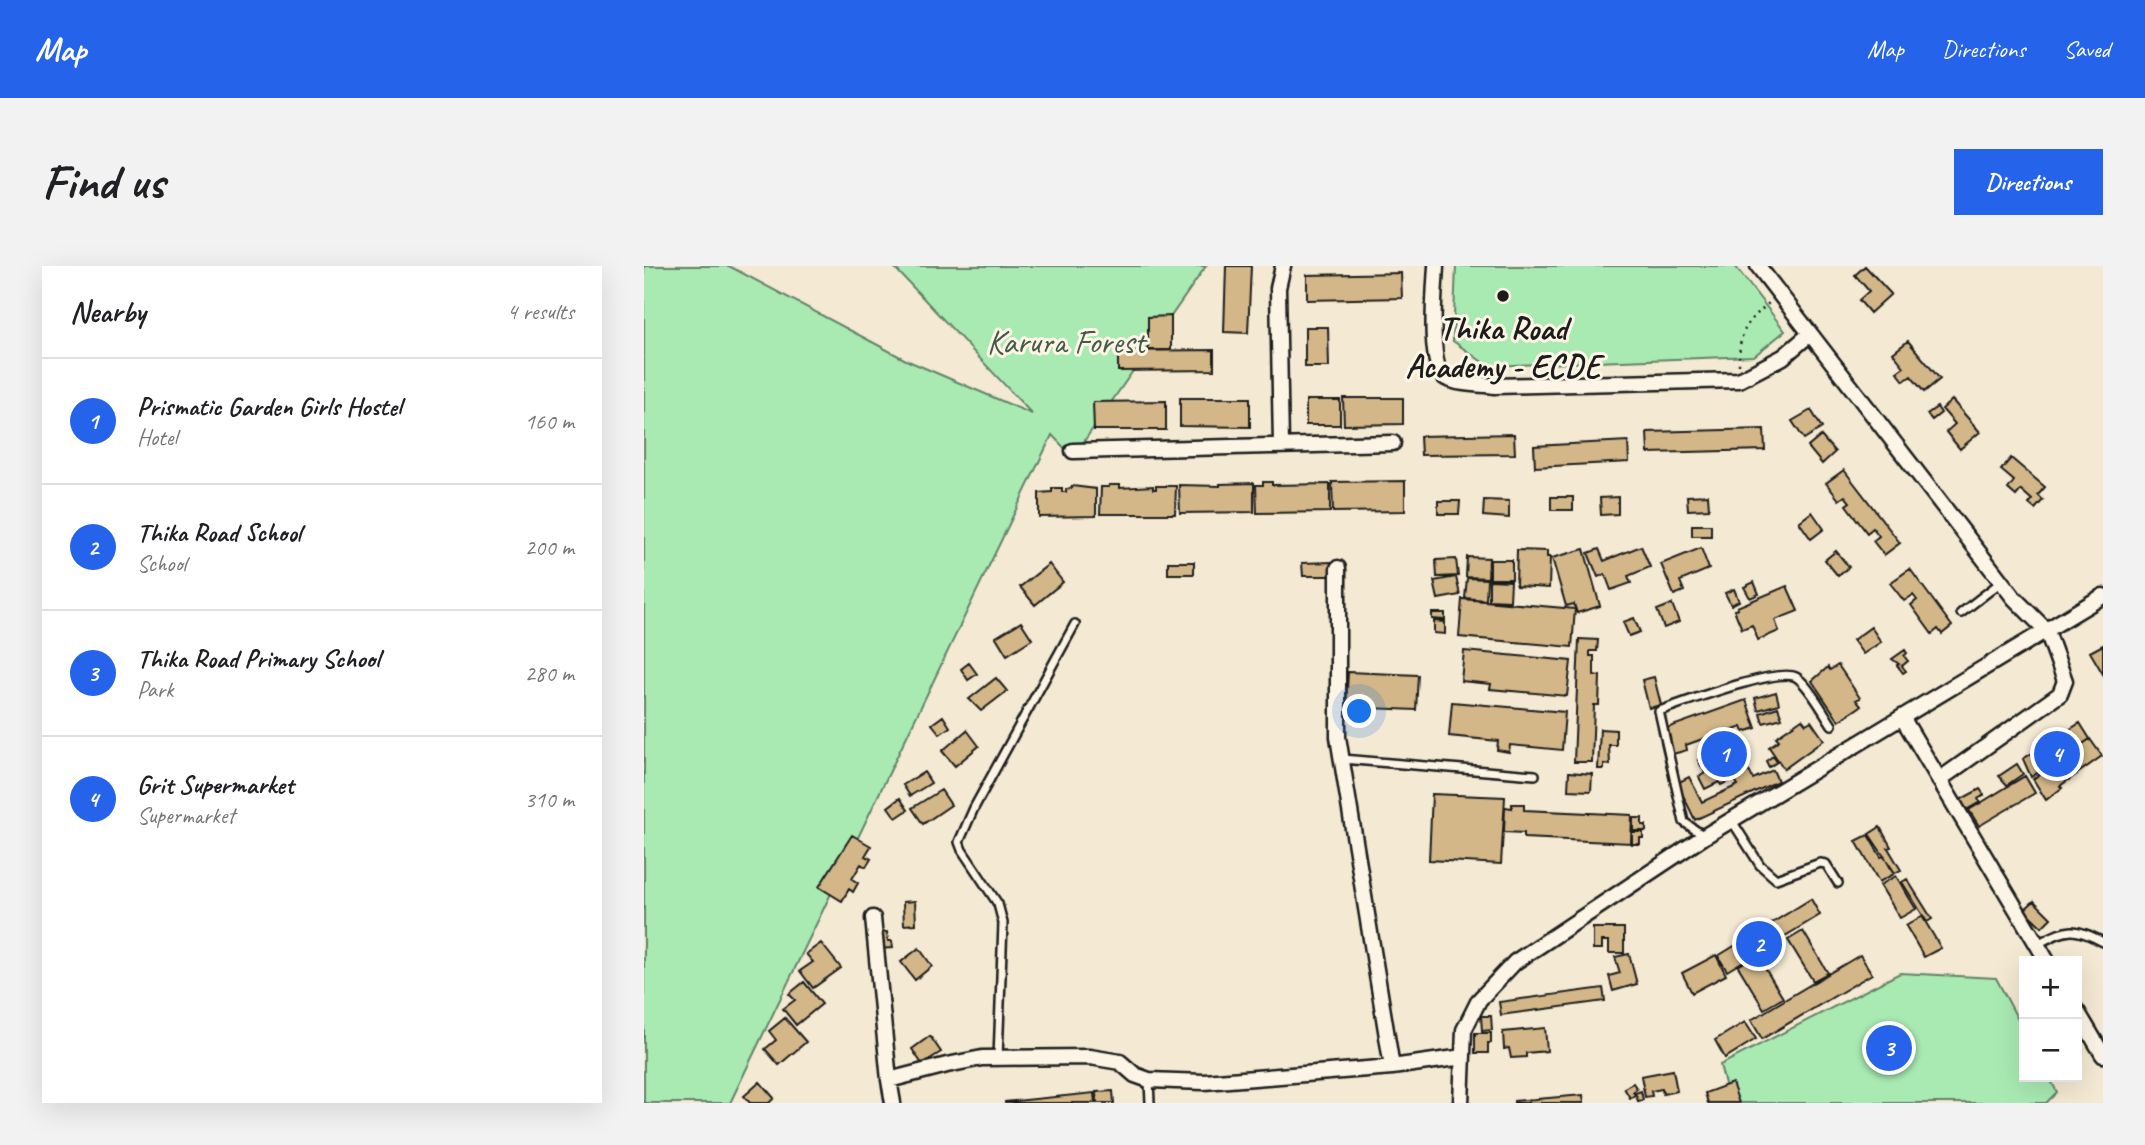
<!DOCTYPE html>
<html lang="en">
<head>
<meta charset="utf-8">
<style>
	body { margin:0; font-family:Caveat,sans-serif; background:#f2f2f2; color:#202124 }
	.controls { position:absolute; right:21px; bottom:21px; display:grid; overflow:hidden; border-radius:0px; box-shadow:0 7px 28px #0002 }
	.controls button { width:63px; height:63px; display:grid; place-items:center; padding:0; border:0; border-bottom:2px solid #e0e0e0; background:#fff; color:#202124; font:35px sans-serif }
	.you { position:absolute; left:716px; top:446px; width:24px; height:24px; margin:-18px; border:5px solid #fff; border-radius:50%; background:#1a73e8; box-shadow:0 0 0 10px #1a73e833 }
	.badge { display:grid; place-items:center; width:46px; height:46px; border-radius:50%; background:#2563eb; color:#fff; font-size:23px; font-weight:700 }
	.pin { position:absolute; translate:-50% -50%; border:4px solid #fff; box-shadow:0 2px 7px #0006 }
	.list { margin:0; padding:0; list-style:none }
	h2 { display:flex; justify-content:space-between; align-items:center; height:91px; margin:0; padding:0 28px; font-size:30px }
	h2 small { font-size:23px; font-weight:400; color:#757577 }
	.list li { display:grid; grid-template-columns:46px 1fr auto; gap:21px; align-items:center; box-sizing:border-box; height:126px; padding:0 28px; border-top:2px solid #e0e0e0 }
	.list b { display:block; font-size:26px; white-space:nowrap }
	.list p { margin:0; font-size:23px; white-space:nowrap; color:#757577 }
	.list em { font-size:23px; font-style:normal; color:#757577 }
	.map { position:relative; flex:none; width:1459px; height:837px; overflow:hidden; border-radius:0px }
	header { display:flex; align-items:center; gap:42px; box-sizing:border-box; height:98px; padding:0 35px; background:#2563eb; color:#fff }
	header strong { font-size:33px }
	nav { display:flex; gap:38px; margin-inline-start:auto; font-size:24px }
	.intro { display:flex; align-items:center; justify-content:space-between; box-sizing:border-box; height:168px; padding:0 42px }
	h1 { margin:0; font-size:49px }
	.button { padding:18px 32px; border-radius:0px; background:#2563eb; color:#fff; font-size:24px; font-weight:700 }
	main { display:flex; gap:42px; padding:0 42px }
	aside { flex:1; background:#fff; border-radius:0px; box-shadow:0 7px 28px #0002 }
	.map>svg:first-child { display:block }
	.green { fill:#a9eab3; stroke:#628368; stroke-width:2 }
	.building { fill:#d3b788; stroke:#1c1c1c; stroke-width:2 }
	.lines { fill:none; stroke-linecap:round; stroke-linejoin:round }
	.service-casing { stroke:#1c1c1c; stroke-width:12 }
	.minor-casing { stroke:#1c1c1c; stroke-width:19 }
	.path { stroke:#1c1c1c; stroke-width:2.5; stroke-dasharray:2 5; stroke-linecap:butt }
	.service { stroke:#fcf5e5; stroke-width:7 }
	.minor { stroke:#fcf5e5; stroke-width:14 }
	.poi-dot { fill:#1c1c1c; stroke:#fcf5e5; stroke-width:2.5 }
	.labels { text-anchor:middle; stroke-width:6; stroke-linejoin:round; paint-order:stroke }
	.poi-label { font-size:33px; font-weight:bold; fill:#1c1c1c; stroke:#fcf5e5 }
	.park-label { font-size:33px; fill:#465a49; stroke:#fcf5e5 }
</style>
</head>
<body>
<header>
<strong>Map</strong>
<nav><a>Map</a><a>Directions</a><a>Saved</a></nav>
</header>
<div class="intro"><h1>Find us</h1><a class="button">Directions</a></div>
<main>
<aside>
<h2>Nearby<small>4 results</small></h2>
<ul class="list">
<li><span class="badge">1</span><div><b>Prismatic Garden Girls Hostel</b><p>Hotel</p></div><em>160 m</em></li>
<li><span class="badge">2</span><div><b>Thika Road School</b><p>School</p></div><em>200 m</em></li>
<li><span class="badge">3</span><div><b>Thika Road Primary School</b><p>Park</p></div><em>280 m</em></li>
<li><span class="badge">4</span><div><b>Grit Supermarket</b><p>Supermarket</p></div><em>310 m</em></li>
</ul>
</aside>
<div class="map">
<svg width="1459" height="837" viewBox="0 0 1459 837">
	<rect width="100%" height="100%" fill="#f4e9d2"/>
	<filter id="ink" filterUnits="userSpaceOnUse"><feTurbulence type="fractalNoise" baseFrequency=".0143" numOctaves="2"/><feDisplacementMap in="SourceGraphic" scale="14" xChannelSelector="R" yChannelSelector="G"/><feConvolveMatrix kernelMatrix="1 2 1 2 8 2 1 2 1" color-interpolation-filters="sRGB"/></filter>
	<g filter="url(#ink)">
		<path class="green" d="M0,0h85l177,94 126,54 -139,-148h313l-133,191 -21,-22 -322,668h-86z
			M812,0h279l50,65 -31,25 -266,10 -35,-25z
			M1256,707l96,5 28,53v46h25l8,15 -11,11h-316l-10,-38z"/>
		<path class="building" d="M582,0h25l-3,67 -24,-1z
			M1221,0l26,28 -21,19 -11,-13 10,-9 -14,-16z
			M757,7l1,25 -95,2v-25z
			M527,50v34h-23v-33z
			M661,61h23l1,40h-24z
			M1264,75l32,38 -16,13 -13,-16 -7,5 -7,-9 7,-5 -11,-14z
			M570,84v20l-96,1v-20z
			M536,132h70v29l-70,-1z
			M699,132h60v26l-59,1z
			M662,134h34v25h-34z
			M1308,134l28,32 -20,17 -14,-17 9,-8 -13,-15z
			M522,135v29h-72l-1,-28z
			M1293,141l4,6 -9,7 -5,-6z
			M1167,144l11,18 -18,11 -12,-18z
			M1120,163l1,21 -117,3 -1,-21z
			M870,168l1,20 -94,1 -1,-19z
			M1177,170l14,16 -13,12 -14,-17z
			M984,175l1,21 -94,5 -1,-21z
			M1367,192l34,29 -7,8 5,5 -8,9 -6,-5 3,-4 -11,-10 -5,6 -8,-7 6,-8 -13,-11z
			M1200,204l56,73 -16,12 -11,-14 6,-5 -6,-8 -6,5 -21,-28 4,-3 -5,-6 -6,4 -13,-17z
			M761,215v30l-72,1 -1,-30z
			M619,216h9v3l58,-1v28l-73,1 -1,-28h7z
			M610,217v29l-74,1 -1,-28 41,1v-2z
			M465,219h11v3l33,-2v3h3v-3h20l-1,28h-75l1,-27h8z
			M428,220l24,3v27l-57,1v-24l13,-1v-4h10v4h4v-3l6,-1z
			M1064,229l1,14 -21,1 -1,-14z
			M907,231h22v13h-22z
			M974,231v17l-17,1 -1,-17z
			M840,234l25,1v17l-26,-2z
			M794,235h22l-1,13h-21z
			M1168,246l12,17 -13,10 -12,-17z
			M1048,259h19v11h-19z
			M997,280l9,21 -22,9 3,7 -20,7 -6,-16 -7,3 -10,-24 11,-4 5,12z
			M1057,282l8,21 -29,12 4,10 -10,4 -13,-31z
			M940,283l16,57 -23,7 -3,-9 -8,2 -14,-48z
			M873,284l30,1v6h3l-1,31 -33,-2z
			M1192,285l13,16 -11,9 -13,-16z
			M823,291l22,1 -1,20 -22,-1z
			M812,293l2,17 -21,1 -1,-17z
			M846,294h22v19h-22z
			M524,296h26v12h-26z
			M688,296l1,14h-30l-1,-13z
			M405,298l14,18 -28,23 -15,-18z
			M1266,303l42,57 -10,8 -4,-5 -6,5 -21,-29 6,-5 -4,-5 -9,6 -14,-18z
			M812,311l4,18 -22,4 -4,-18z
			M823,312l20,1 -1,21 -21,-2z
			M845,314l22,1 -1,20 -21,-1z
			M1110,316l5,12 -9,4 -6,-11z
			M1143,320l11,25 -23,9 4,11 -21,9 -6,-15 -10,4 -8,-19 4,-1 -1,-2z
			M1090,323l5,12 -8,4 -6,-12z
			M818,333l113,10 -3,38 -113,-10z
			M1028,338l7,18 -15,6 -7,-18z
			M788,347h13v7l-13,-1z
			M990,352l6,14 -11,4 -6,-14z
			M790,355l11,1v12l-11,-1z
			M377,356l11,17 -25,16 -11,-18z
			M1227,361l10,15 -18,12 -10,-14z
			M935,373l19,1 -1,11h-7v5h4v19l6,1 -1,29h-5l-2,57h-18z
			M1459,379v29l-13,-22z
			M1261,384l2,3 -3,3 4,5 -6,5 4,5 -3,2 -6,-8 2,-1 -7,-5z
			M820,385l107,10 -4,35 -77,-7 1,-5 -30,-3z
			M325,397l8,11 -9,6 -7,-11z
			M1194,399l22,33 -4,2 5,6 -22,15 -27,-40 16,-14 2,3z
			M704,406l70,3 -2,35 -70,-3z
			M1010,411l7,28 -12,3 -7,-28z
			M352,412l11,13 -26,20 -12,-12z
			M1132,426l3,12 -21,6 -3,-12z
			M1102,434l10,28 -12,4 -2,-5 -20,7 1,5 -13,4 -2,-6 -22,8 1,5 -14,4 -9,-25z
			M808,436l113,10 -3,38 -52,-5 -1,7 -12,-2 1,-9 -49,-5z
			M1134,441l4,11 -19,5 -3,-10z
			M299,450l7,11 -10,7 -8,-10z
			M1158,453l4,5 5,-3 13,19 -40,29 -15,-22 10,-7 -3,-3z
			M1436,457l10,16 -59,38 -8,-18z
			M956,463l16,1v15h-7l1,20 -6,-1v5h-6z
			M323,464l12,16 -24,20 -13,-15z
			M1446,473l12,17 -42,30 2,2 -16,12 -13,-21z
			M1070,486l5,10 15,-8 8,16 -14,8 1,3 -8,4 -2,-3 -14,7 -6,-12 6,-4 -7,-13z
			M1129,490l4,6 -8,5 -3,-6z
			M1373,498l6,10 -16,11 -8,-9z
			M1129,504l5,11 -83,39 -18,-37 12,-6 13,25 36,-17 -4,-7 15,-7 4,8z
			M280,506l7,11 -21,13 -7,-11z
			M925,506l23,2 -1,17 -23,-1z
			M1381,510l10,17 -56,33 -10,-16z
			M1336,523l4,6 -6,4 2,3 -14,8 -6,-10z
			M297,524l10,15 -28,19 -11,-16z
			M788,528l73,3 -4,67 -72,-4z
			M256,532l8,12 -12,8 -8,-11z
			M868,538h12v6l108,5 -1,28 -107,-5v-5l-20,-1 1,-25 7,1z
			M989,552h9v7h4v6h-13z
			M1236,561l11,20 -3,1 13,22 -6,3 -26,-39z
			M988,566h11v6h-3v6h-8z
			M208,569l19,11 -6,10 6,3 -5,8 -5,-3 -9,15 6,4 -5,9 -4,-3 -7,12 -23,-14z
			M1224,569l13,22 3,-1 10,18 -15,8 -23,-41z
			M1252,610l20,33 -16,9 -20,-33z
			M1263,613l25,40 -5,3 -25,-40z
			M1167,633l9,16 -93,56 -9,-15z
			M271,635l1,23 -12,1 -1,-23z
			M1390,635l17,17 -9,9 -18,-17z
			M1278,650l19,32 -17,9 -18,-31z
			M949,662h31v25h-15v-12h-7v8h-9z
			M1159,665l25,42 -15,8 -25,-41z
			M243,666l1,9h4l1,7 -15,1 -1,-16z
			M177,677l20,25 -28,20 -13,-17 13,-9 -7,-8z
			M275,682l13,18 -17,14 -14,-18z
			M985,688l8,30 -24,7 -4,-15 11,-3 -5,-16z
			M1072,689l10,20 -34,18 -10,-20z
			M1113,689l26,43 -19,11 -26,-43z
			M1216,689l12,19 -110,65 -11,-19z
			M160,716l18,22 -26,21 -13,-16 12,-9 -6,-6z
			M959,722l2,13 -104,14 -2,-13z
			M837,750h10l1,14 -10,1z
			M141,752l21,24 -27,23 -14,-16 11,-9 -7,-9z
			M1101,756l11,17 -31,19 -10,-18z
			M901,762l2,23 -21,2v4l-15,1 -2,-10 -5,1 -1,-17z
			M831,767h16v10h-3v10h-13z
			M286,770l11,16 -19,12 -10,-15z
			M1029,804l4,21 -14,3 -1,-5 -11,2 1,5 -7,1 -4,-21z
			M116,816l14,16 -5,5h-19l-6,-7z
			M989,817l4,6 -4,3 2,3 -5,3 -6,-10z
			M1088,817l7,20h-31l-3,-10z
			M469,825l1,12h-17l-1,-11z
			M997,825l2,9 -5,1 -3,-8z
			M450,827l1,10h-90v-1z
			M939,829l1,8h-70v-2z"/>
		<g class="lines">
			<g class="service-casing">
				<path id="service" d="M1317,347l40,-31
					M698,493l193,16
					M1088,555l28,44 16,14 44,-16 6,1 12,19
					M1060,570l-20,-14 -25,-111c24,-8 118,-44 137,-34 12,7 28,36 36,48
					M1393,678c31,-15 35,-19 66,-2
					M354,792l5,-135 -5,-19 -36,-54 -3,-8 15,-34 101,-184
					M505,814l1,23"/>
			</g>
			<g class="minor-casing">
				<path id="minor" d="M792,0c-1,21 -9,102 10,112 14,7 34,6 49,8l244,-6 44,-23 27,-23
					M1114,0l256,332 33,33 18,50 -5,13 -121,86
					M637,179l-3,-157 5,-22
					M429,185l320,-8
					M694,302v169l54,330
					M1258,451l145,244
					M229,652l16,162 4,23
					M1433,745l26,44
					M245,814l58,-15 35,-7 108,-1 30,5 15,13 14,5 55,2 188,-15 71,-10
					M817,837l3,-73 15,-30 36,-38 190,-126 398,-240"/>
			</g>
			<path class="path" d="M1095,99c0,-34 6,-41 30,-62"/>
			<use href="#service" class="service"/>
			<use href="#minor" class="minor"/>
		</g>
	</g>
	<circle class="poi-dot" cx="859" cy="30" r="7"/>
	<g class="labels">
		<g class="poi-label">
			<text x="859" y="73">Thika Road<tspan x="859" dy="38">Academy - ECDE</tspan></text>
		</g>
		<g class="park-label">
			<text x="422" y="87">Karura Forest</text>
		</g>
	</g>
</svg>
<div class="controls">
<button>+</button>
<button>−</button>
</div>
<div class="you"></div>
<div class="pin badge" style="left:1080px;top:488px">1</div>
<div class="pin badge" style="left:1115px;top:678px">2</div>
<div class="pin badge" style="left:1245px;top:782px">3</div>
<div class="pin badge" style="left:1413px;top:488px">4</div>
</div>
</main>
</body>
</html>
